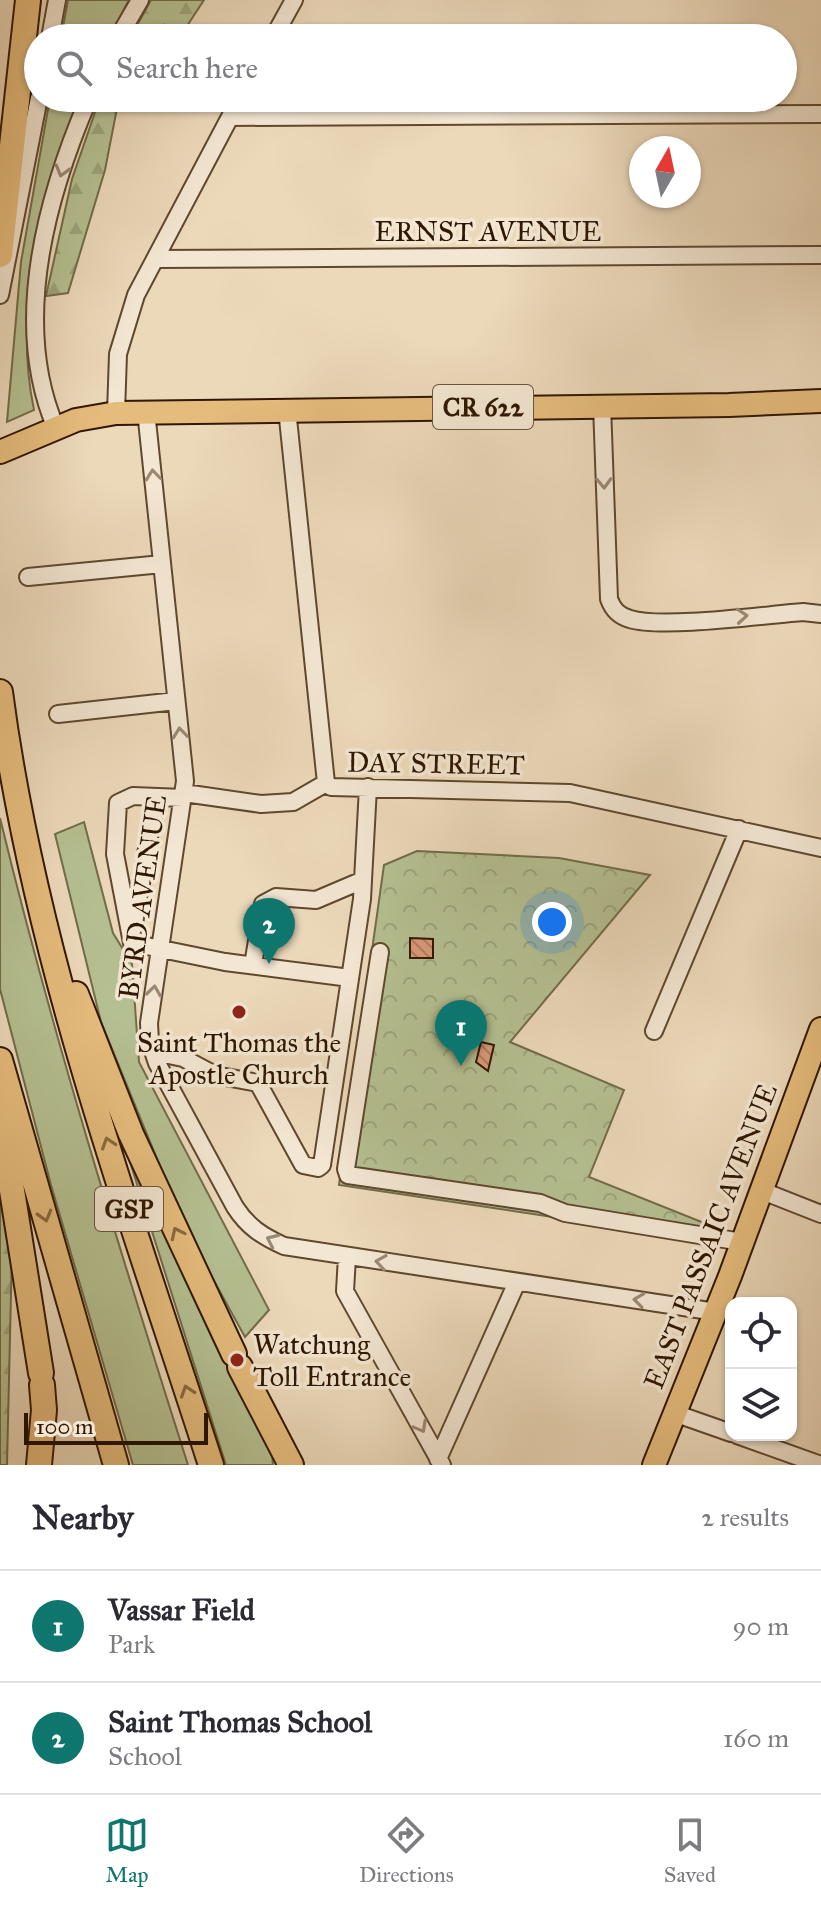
<!DOCTYPE html>
<html lang="en">
<head>
<meta charset="utf-8">
<style>
	body { margin:0; font-family:"IM FELL Great Primer",serif; background:#f2f2f3; color:#2b2b33 }
	.controls { position:absolute; right:24px; bottom:24px; display:grid; overflow:hidden; border-radius:16px; box-shadow:0 2px 6px #0004 }
	.controls button { width:72px; height:72px; display:grid; place-items:center; padding:0; border:0; border-bottom:2px solid #e1e1e2; background:#fff; color:#2b2b33; font:40px sans-serif }
	.compass { position:absolute; left:629px; top:136px; width:72px; height:72px; border-radius:50%; background:#fff; box-shadow:0 2px 6px #0004; rotate:9deg }
	.scale { position:absolute; left:24px; bottom:20px; width:184px; box-sizing:border-box; padding-left:8px; border:4px solid #301700; border-top:0; font-size:22px; line-height:28px; white-space:nowrap; color:#301700; -webkit-text-stroke:6px #f3e6d2; paint-order:stroke }
	.you { position:absolute; left:552px; top:922px; width:28px; height:28px; margin:-20px; border:6px solid #fff; border-radius:50%; background:#1a73e8; box-shadow:0 0 0 12px #1a73e833 }
	.badge { display:grid; place-items:center; width:52px; height:52px; border-radius:50%; background:#0f766e; color:#fff; font-size:26px; font-weight:700 }
	.pin { position:absolute; translate:-50% -66px; filter:drop-shadow(0 2px 4px #0008) }
	.pin::after { content:''; position:absolute; top:42px; width:28px; height:24px; background:inherit; clip-path:polygon(0 0,100% 0,50% 100%) }
	.list { margin:0; padding:0; list-style:none }
	h2 { display:flex; justify-content:space-between; align-items:center; height:104px; margin:0; padding:0 32px; font-size:34px }
	h2 small { font-size:26px; font-weight:400; color:#7c7c81 }
	.list li { display:grid; grid-template-columns:52px 1fr auto; gap:24px; align-items:center; box-sizing:border-box; height:112px; padding:0 32px; border-top:2px solid #e1e1e2 }
	.list b { display:block; font-size:30px; white-space:nowrap }
	.list p { margin:0; font-size:26px; white-space:nowrap; color:#7c7c81 }
	.list em { font-size:26px; font-style:normal; color:#7c7c81 }
	.icon { flex:none; width:44px; height:44px; fill:none; stroke:currentColor; stroke-width:2; stroke-linecap:round; stroke-linejoin:round }
	.map { position:relative; flex:none; width:821px; height:1465px; overflow:hidden }
	.search { position:absolute; background:#fff; box-shadow:0 2px 6px #0004; left:24px; right:24px; top:24px; height:88px; display:flex; align-items:center; gap:20px; box-sizing:border-box; padding:0 28px; border-radius:44px; color:#7c7c81; font-size:30px }
	.sheet { height:328px; background:#fff }
	nav { display:flex; justify-content:space-around; align-items:center; box-sizing:border-box; height:112px; border-top:2px solid #e1e1e2; background:#fff; font-size:22px; color:#7c7c81 }
	nav a { display:grid; justify-items:center; gap:4px }
	nav .on { color:#0f766e }
	.map>svg:first-child { display:block }
	.grass { fill:#b5c092; stroke:#726c49; stroke-width:2 }
	.forest { fill:url(#forest-firs); stroke:#726c49; stroke-width:2 }
	.park { fill:url(#park-crowns); stroke:#726c49; stroke-width:2 }
	.building { fill:url(#building-back-hatch); stroke:#301700; stroke-width:2 }
	.lines { fill:none; stroke-linecap:round; stroke-linejoin:round }
	.minor-casing { stroke:#5f482e; stroke-width:20 }
	.major-casing { stroke:#301700; stroke-width:26 }
	.highway-casing { stroke:#301700; stroke-width:28 }
	.minor { stroke:#f3e6d2; stroke-width:16 }
	.major { stroke:#e6bc7d; stroke-width:22 }
	.highway { stroke:#e6bc7d; stroke-width:24 }
	.oneway { stroke:#9b8974 }
	.oneway2 { stroke:#8b6a3e }
	.poi-dot { fill:#8f2418; stroke:#f3e6d2; stroke-width:3 }
	.labels { text-anchor:middle; stroke-width:7; stroke-linejoin:round; paint-order:stroke }
	.shield { fill:#f3e6d2; stroke:#6a553f; stroke-width:2 }
	.shield-label { font-size:26px; font-weight:bold; fill:#301700 }
	.street-label { font-size:28px; fill:#301700; stroke:#f3e6d2 }
	.poi-label { font-size:28px; fill:#301700; stroke:#f3e6d2 }
</style>
</head>
<body>
<div class="map">
<svg width="821" height="1465" viewBox="0 0 821 1465">
	<defs>
		<pattern id="forest-firs" width="22" height="20" patternUnits="userSpaceOnUse" patternTransform="scale(2)"><rect width="22" height="20" fill="#b5c092"/><path d="M5 1l3.5 6h-7zM16 11l3.5 6h-7z" fill="#9ca47c"/></pattern>
		<pattern id="park-crowns" width="20" height="18" patternUnits="userSpaceOnUse" patternTransform="scale(2)"><rect width="20" height="18" fill="#b5c092"/><path d="M2 6a3 3 0 1 1 6 0M12 15a3 3 0 1 1 6 0" fill="none" stroke="#9ca47c"/></pattern>
		<pattern id="building-back-hatch" width="6" height="6" patternUnits="userSpaceOnUse" patternTransform="scale(2)"><rect width="6" height="6" fill="#dc9a7b"/><path d="M-1 5l2 2M0 0l6 6M5-1l2 2" fill="none" stroke="#b37d62"/></pattern>
	</defs>
	<rect width="100%" height="100%" fill="#ecd9ba"/>
	<filter id="stains"><feTurbulence type="fractalNoise" baseFrequency=".0025" numOctaves="4"/><feColorMatrix values="0 0 0 0 .2 0 0 0 0 .09 0 0 0 0 .02 0 0 0 .5 -.17"/></filter>
	<radialGradient id="worn" r=".72"><stop offset=".6" stop-color="#630" stop-opacity="0"/><stop offset="1" stop-color="#630" stop-opacity=".3"/></radialGradient>
	<path class="grass" d="M68,0h61l-20,38h-48z
		M50,98h29c-36,99 -67,207 -45,312l-27,12 14,-160z
		M0,818c53,219 120,433 188,647h-55l-82,-280 -51,-196z
		M84,822l29,111 19,31 7,98 130,248 -24,27 -59,-107 -85,-208 -46,-188z
		M130,1162l141,281 2,22h-47z"/>
	<path class="forest" d="M151,0h53l-25,38h-49z
		M100,98h19l-14,72 -37,123 -22,3 26,-117z
		M0,1157l13,51 -6,257h-7z"/>
	<path class="park" d="M417,851l142,7 91,17 -140,167 114,48 -35,87 140,56 -163,-14 -227,-34 45,-320z"/>
	<path class="building" d="M410,938l23,1v19h-23z
		M481,1042l13,3 -6,26 -12,-9z"/>
	<g class="lines">
		<g class="minor-casing">
			<path id="minor" d="M50,38l7,-38
				M118,38l22,-38
				M273,38l21,-38
				M230,117l591,-3
				M155,259l666,-4
				M0,295l39,-197
				M602,405l7,194c4,11 10,17 21,20 32,10 134,-4 173,-7l18,2
				M287,409l39,374 5,4 239,6 251,55
				M146,411l39,370 -36,242 1,19 7,21 78,144c13,20 27,29 49,39l432,66
				M116,413l2,-59 18,-59 104,-197
				M56,428c-45,-104 -10,-230 33,-330
				M28,577l134,-13
				M58,714l118,-13
				M184,793l77,11 32,-2 33,-19
				M183,798l-50,-2 -15,7 -3,51 17,89 93,19 125,16
				M133,929l23,-132
				M380,952l-34,217 2,6 192,28 25,10 177,29
				M253,965l10,-61 13,-7 40,3 47,-20
				M654,1031l85,-202
				M154,1052l29,6 32,17 43,8 45,82 15,3 4,-3 40,-266 6,-112
				M760,1190l61,24
				M347,1257l-2,34 97,174
				M674,1413l57,20
				M737,1435l84,30
				M438,1459l79,-177"/>
		</g>
		<g class="major-casing">
			<path id="major" d="M0,452l76,-32 40,-7 613,-8 92,-4
				M654,1465l76,-189 91,-247"/>
		</g>
		<g class="highway-casing">
			<path id="highway" d="M0,255l28,-255
				M0,692c35,266 129,518 211,773
				M76,994l55,140 103,220
				M0,1060l116,405
				M0,1115l41,258
				M240,1367l51,98
				M39,1465l5,-55 -2,-25"/>
		</g>
		<use href="#minor" class="minor"/>
		<use href="#major" class="major"/>
		<use href="#highway" class="highway"/>
	</g>
	<defs><path id="oneway-chevron" d="M-2-3.5L2.5 0L-2 3.5" fill="none" stroke-width="1.6" stroke-linecap="round" stroke-linejoin="round" transform="scale(2)"/></defs>
	<g class="oneway">
		<use href="#oneway-chevron" transform="translate(62 171) rotate(106)"/>
		<use href="#oneway-chevron" transform="translate(153 475) rotate(-96)"/>
		<use href="#oneway-chevron" transform="translate(604 483) rotate(88)"/>
		<use href="#oneway-chevron" transform="translate(742 616) rotate(-4)"/>
		<use href="#oneway-chevron" transform="translate(180 733) rotate(-96)"/>
		<use href="#oneway-chevron" transform="translate(154 991) rotate(-82)"/>
		<use href="#oneway-chevron" transform="translate(272 1240) rotate(-155)"/>
		<use href="#oneway-chevron" transform="translate(381 1262) rotate(-171)"/>
		<use href="#oneway-chevron" transform="translate(639 1300) rotate(-172)"/>
		<use href="#oneway-chevron" transform="translate(421 1427) rotate(61)"/>
	</g>
	<g class="oneway2">
		<use href="#oneway-chevron" transform="translate(108 1143) rotate(-108)"/>
		<use href="#oneway-chevron" transform="translate(45 1216) rotate(74)"/>
		<use href="#oneway-chevron" transform="translate(177 1233) rotate(-115)"/>
		<use href="#oneway-chevron" transform="translate(187 1391) rotate(-108)"/>
	</g>
	<g class="poi-dot">
		<circle cx="239" cy="1012" r="8"/>
		<circle cx="237" cy="1360" r="8"/>
	</g>
	<g class="labels">
		<g class="shield">
			<rect x="433" y="385" width="100" height="44" rx="6"/>
			<rect x="95" y="1187" width="68" height="44" rx="6"/>
		</g>
		<g class="shield-label">
			<text x="483" y="416">CR 622</text>
			<text x="129" y="1218">GSP</text>
		</g>
		<g class="street-label">
			<text x="488" y="241">ERNST AVENUE</text>
			<text transform="translate(436 763) rotate(1)" y="10">DAY STREET</text>
			<text transform="translate(142 897) rotate(-82)" y="10">BYRD AVENUE</text>
			<text transform="translate(710 1236) rotate(-69)" y="10">EAST PASSAIC AVENUE</text>
		</g>
		<g class="poi-label">
			<text x="239" y="1052">Saint Thomas the<tspan x="239" dy="32">Apostle Church</tspan></text>
			<text x="253" y="1354" text-anchor="start">Watchung<tspan x="253" dy="32">Toll Entrance</tspan></text>
		</g>
	</g>
	<rect width="100%" height="100%" filter="url(#stains)"/>
	<rect width="100%" height="100%" fill="url(#worn)"/>
</svg>
<div class="controls">
<button><svg class="icon" aria-label="locate" viewBox="0 0 24 24"><circle cx="12" cy="12" r="6"/><path d="M12 2v4M12 18v4M2 12h4M18 12h4"/></svg></button>
<button><svg class="icon" aria-label="layers" viewBox="0 0 24 24"><path d="M12 4l9 5-9 5-9-5zM3 14l9 5 9-5"/></svg></button>
</div>
<svg class="compass" viewBox="-18 -18 36 36"><path d="M0-13l5 13h-10z" fill="#e53935"/><path d="M0 13l5-13h-10z" fill="#7c7c81"/></svg>
<div class="scale">100 m</div>
<div class="you"></div>
<div class="pin badge" style="left:461px;top:1066px">1</div>
<div class="pin badge" style="left:269px;top:964px">2</div>
<div class="search"><svg class="icon" aria-label="search" viewBox="0 0 24 24"><circle cx="10" cy="10" r="6"/><path d="M15 15l6 6"/></svg>Search here</div>
</div>
<section class="sheet">
<h2>Nearby<small>2 results</small></h2>
<ul class="list">
<li><span class="badge">1</span><div><b>Vassar Field</b><p>Park</p></div><em>90 m</em></li>
<li><span class="badge">2</span><div><b>Saint Thomas School</b><p>School</p></div><em>160 m</em></li>
</ul>
</section>
<nav>
<a class="on"><svg class="icon" aria-label="map" viewBox="0 0 24 24"><path d="M3 6l6-2 6 2 6-2v14l-6 2-6-2-6 2zM9 4v14M15 6v14"/></svg>Map</a>
<a><svg class="icon" aria-label="directions" viewBox="0 0 24 24"><path d="M12 3l9 9-9 9-9-9zM9 14v-3h6M13 9l2 2-2 2"/></svg>Directions</a>
<a><svg class="icon" aria-label="saved" viewBox="0 0 24 24"><path d="M7 4h10v16l-5-4-5 4z"/></svg>Saved</a>
</nav>
</body>
</html>
